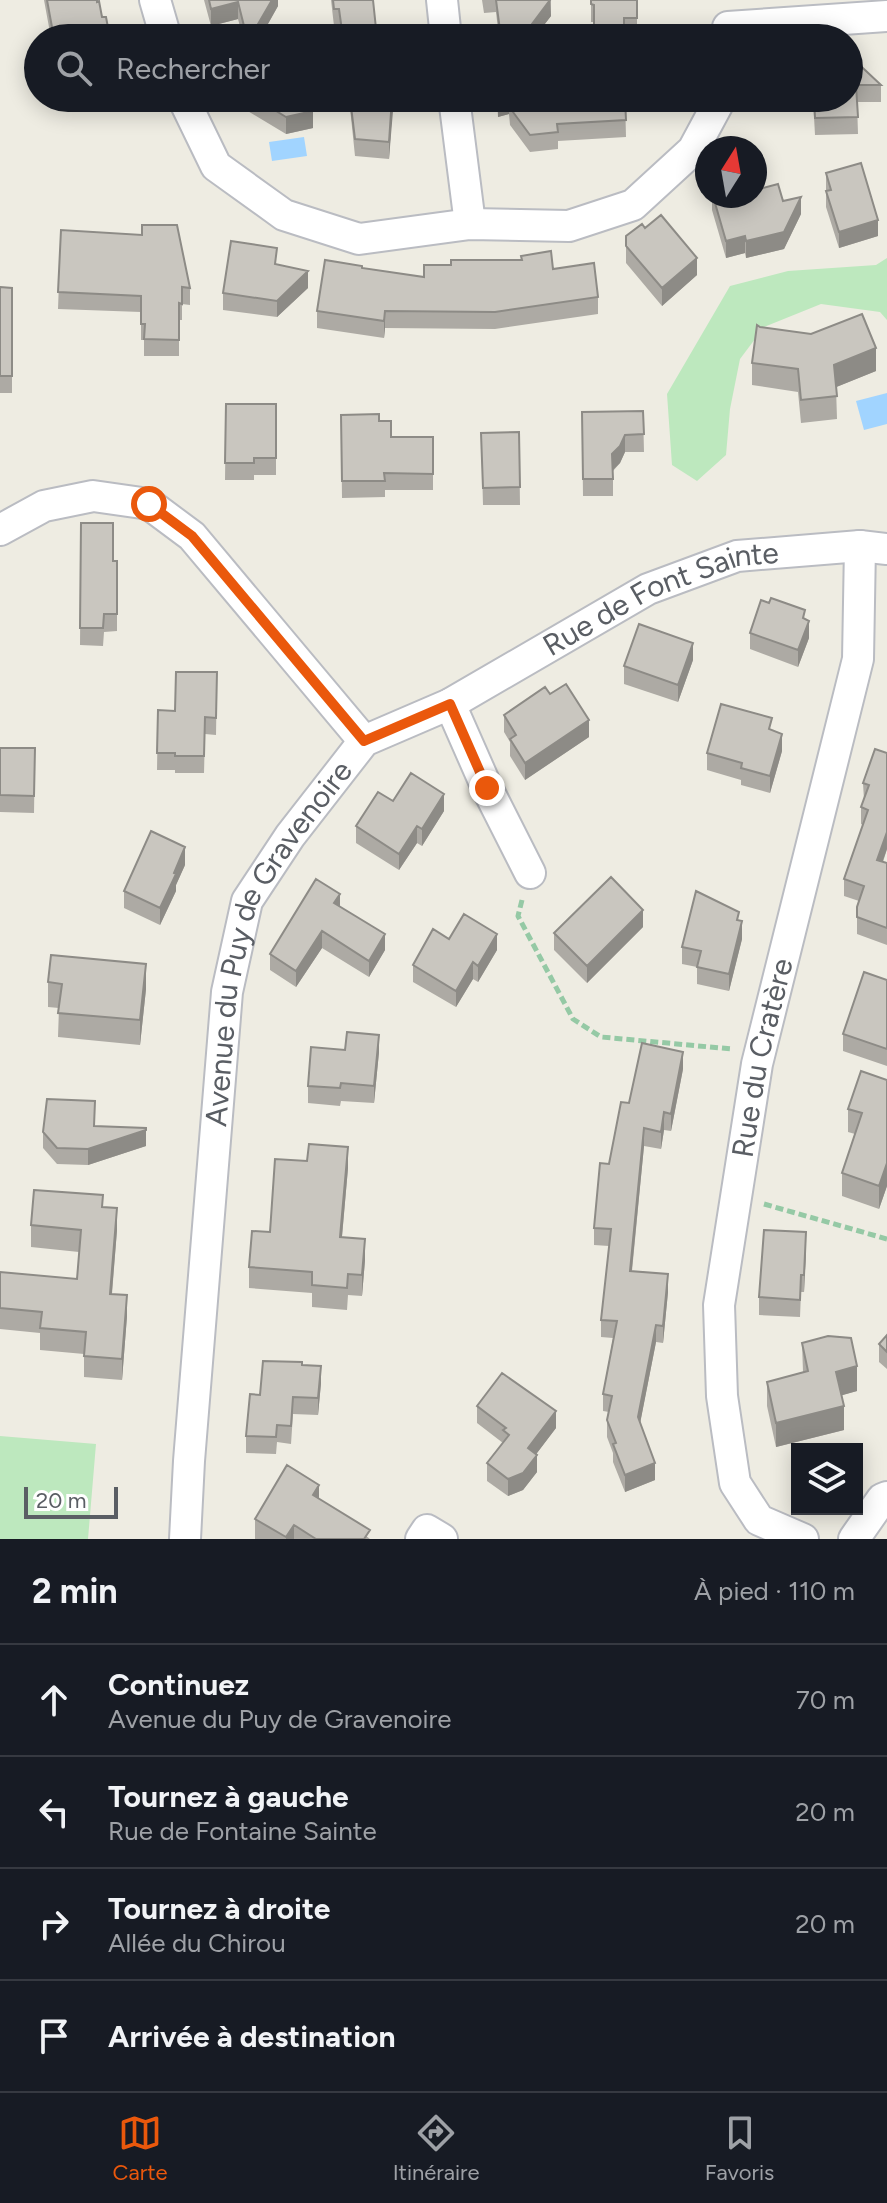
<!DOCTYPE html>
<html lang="fr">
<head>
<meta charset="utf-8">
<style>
	body { margin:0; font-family:Figtree,sans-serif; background:#20242c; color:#f1f3f6 }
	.controls { position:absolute; right:24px; bottom:24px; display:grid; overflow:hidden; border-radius:0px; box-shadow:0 4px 20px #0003 }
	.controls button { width:72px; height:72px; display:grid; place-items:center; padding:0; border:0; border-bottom:2px solid #363941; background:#171b24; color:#f1f3f6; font:40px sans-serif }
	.compass { position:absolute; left:695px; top:136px; width:72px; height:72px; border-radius:50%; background:#171b24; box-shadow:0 4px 20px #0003; rotate:11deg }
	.scale { position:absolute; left:24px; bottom:20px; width:94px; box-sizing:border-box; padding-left:8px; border:4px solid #5a5e64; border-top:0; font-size:22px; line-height:28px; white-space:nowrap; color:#5a5e64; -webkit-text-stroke:6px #fff; paint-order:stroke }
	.stop { position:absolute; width:24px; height:24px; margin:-18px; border:6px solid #ea580c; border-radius:50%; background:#fff }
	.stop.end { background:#ea580c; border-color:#fff; box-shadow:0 2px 8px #0008 }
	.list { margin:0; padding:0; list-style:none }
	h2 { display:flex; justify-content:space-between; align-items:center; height:104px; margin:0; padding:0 32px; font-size:34px }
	h2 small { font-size:26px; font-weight:400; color:#9ea1a6 }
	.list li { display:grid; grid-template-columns:52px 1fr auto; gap:24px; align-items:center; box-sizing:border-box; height:112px; padding:0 32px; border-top:2px solid #363941 }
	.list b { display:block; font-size:30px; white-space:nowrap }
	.list p { margin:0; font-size:26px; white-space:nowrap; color:#9ea1a6 }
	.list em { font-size:26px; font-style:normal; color:#9ea1a6 }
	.icon { flex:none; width:44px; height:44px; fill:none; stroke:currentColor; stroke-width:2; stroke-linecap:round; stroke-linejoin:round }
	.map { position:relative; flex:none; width:887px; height:1539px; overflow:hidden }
	.search { position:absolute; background:#171b24; box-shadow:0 4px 20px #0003; left:24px; right:24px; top:24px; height:88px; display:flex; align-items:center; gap:20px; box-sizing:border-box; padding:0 28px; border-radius:44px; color:#9ea1a6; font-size:30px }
	.sheet { height:552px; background:#171b24 }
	nav { display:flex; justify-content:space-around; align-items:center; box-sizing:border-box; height:112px; border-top:2px solid #363941; background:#171b24; font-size:22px; color:#9ea1a6 }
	nav a { display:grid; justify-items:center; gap:4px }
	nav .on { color:#ea580c }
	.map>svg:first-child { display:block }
	.green { fill:#bde8be }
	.water { fill:#a1d4ff }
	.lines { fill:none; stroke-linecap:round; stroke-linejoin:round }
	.minor-casing { stroke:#babcc2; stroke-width:34 }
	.path { stroke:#95c9a5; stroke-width:5; stroke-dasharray:8 4; stroke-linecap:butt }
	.minor { stroke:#fff; stroke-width:30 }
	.wall { fill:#adaaa4 }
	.shaded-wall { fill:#8d8b86 }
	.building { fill:#c9c6bf; stroke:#8d8b86; stroke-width:2 }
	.route { stroke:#ea580c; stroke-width:10 }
	.labels { text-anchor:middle; stroke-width:6; stroke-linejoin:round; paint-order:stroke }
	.street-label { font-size:30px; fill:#5a5e64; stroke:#fff }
</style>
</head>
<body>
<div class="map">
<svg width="887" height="1539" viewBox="0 0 887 1539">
	<rect width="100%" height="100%" fill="#eeece2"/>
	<path class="green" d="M887,258v62l-7,-8 -59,-8 -57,23 -24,32 -10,50 -4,46 -29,26 -25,-16 -5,-71 63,-108 58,-15 88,-6z
		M0,1436l96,8 -8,95h-88z"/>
	<path class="water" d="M304,137l3,19 -35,5 -3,-19z
		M887,393v31l-23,6 -8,-29z"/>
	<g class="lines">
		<g class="minor-casing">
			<g id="minor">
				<path d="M155,0l11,38"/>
				<path d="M442,0l4,38"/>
				<path d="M728,27l159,-11"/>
				<path d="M183,98l33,68 68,49 75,24 111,-15 99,2 64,-21 60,-55 28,-52"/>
				<path d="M454,98l16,126"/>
				<path d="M0,530l44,-24 49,-10 56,8 43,32 172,205"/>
				<path d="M450,704l37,84 43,85"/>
				<path id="s1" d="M185,1539l4,-78 38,-469 20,-91 43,-65 74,-95 86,-37 198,-115 89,-33 123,-10 27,3"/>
				<path d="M421,1539l6,-9 15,9"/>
				<path id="s2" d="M803,1539l-44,-19 -24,-37 -13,-87 -3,-91 38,-241 101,-405 2,-113"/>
				<path d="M854,1539l28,-40 5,-2"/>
			</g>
		</g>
		<path class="path" d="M522,900l-4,16 55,103 28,18 131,12
			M764,1204l123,35"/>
		<use href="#minor" class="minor"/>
	</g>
	<path class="wall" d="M44,0h53l13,38h-59z
		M204,0h74v6l-18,32h-17l-5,-19 -27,7z
		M331,0h42l4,38h-36l-2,-12h-5z
		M482,0h69v16l-17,22h-35l-3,-26 -12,1z
		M591,0h46v35h-13l-30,-13h-3z
		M849,55l32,30v17h-24l1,32 -43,1 -2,-37h36z
		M226,98h84l3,30 -27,6z
		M349,98h44l-4,61 -34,-3z
		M497,98h128l1,39 -68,4v8l-28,3 -20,-27 -1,-11 -11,3z
		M826,173l52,63 -39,12 -13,-41z
		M712,196h43l28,5 18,13 -17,35 -38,9 -1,-5 -19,5 -14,-48z
		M645,228l52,47 -35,31 -36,-43v-27z
		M61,230l129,58v17l-8,-1v16h-3v36h-35v-16h-3v-28l-83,-3z
		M362,269l62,8 129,-8 45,28v17l-103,15 -110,-1 -1,10 -67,-10v-17z
		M0,287l12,1v105h-12z
		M308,288l-31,29 -54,-7v-17z
		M760,327l116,44 -40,16 1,32 -36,4 -3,-31 -46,-7v-22z
		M226,404h50v71h-22v5h-29z
		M643,411l1,41h-19l-5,11 -7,8v25h-30l-1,-84z
		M341,415l38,6 12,16h42v53h-48v7l-43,1z
		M519,432l1,73h-37l-2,-72z
		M81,523l32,38h4v70l-13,1 -1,14 -23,-1z
		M805,619l4,19 -11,29 -48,-18v-16z
		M693,660l-15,42 -54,-18v-18z
		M217,672l-1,63 -11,-1 -1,39h-29v-3h-18l1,-60 17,1z
		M550,694l39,43 -64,43 -15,-24v-14l-6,-10v-17z
		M772,730l10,21 -12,42 -29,-8v-5l-34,-10v-17z
		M0,748h35l-1,65 -34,-1z
		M887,753v96l-4,13 4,1v82l-30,-11v-27l2,-6 -15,-5v-17l19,-54 -2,-1v-17l3,-7 -1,-17z
		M393,801l51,10 -22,35 -5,-3 -18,27 -43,-27v-17z
		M185,865l-9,20v6l-16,34 -36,-17v-17z
		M340,906l45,44 -16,27 -47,-29 -26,39 -26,-17v-16z
		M739,921l3,18 -13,52 -32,-7v-17l-15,-3v-17z
		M643,927l-56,56 -33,-33v-17z
		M449,939l48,11 -19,32 -5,-3 -17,28 -43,-25v-17z
		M887,980v86l-44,-15v-17z
		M48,982l98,7 -6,56 -82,-8 1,-29 -11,-1z
		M345,1050l34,2 -5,51 -33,-2 -1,5 -32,-3v-17z
		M683,1069l-12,62 -7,-1 -3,19 -17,-3 -12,125 36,21 -5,51 -7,-1 -16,81 15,57 -30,12 -12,-30v-9l-6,-16v-17l2,-8 -6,-1v-17l10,-56 -12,-1v-17l8,-74 -15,-1v-17l35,-125z
		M887,1080v106l-8,23 -37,-13v-23l13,-39 -7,-2v-23z
		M95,1126l51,20 -58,19 -31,-1 -14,-16v-16z
		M348,1168l-6,69 23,23 -3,36 -14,-1 -1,15 -35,-3v-14l-63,-5v-21l21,-35z
		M103,1207l14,23 -5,64 15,22 -5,64 -38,-3v-23l-44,-4v-17l-40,-4v-57l77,7 2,-27 -48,-5v-22z
		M806,1250l-2,42h-3l-1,25 -41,-2v-18z
		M887,1335v34l-8,-7v-18z
		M802,1343l55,48 -15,4 2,35 -68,17 -9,-41v-24l36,-10z
		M302,1365l19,18 -3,32 -25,-1 -2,30 -14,-2 -1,12 -30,-1v-17l14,-41z
		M477,1406l79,22 -20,26 1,18 -14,18 -15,6 -21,-15v-18l16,-20 -26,-20z
		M319,1499l51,40h-115v-20z"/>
	<path class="shaded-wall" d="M272,0h6v6l-18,32h-10z
		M550,0l1,16 -17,22h-2v-14z
		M238,2v17l-27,7v-17z
		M393,98v13l-4,48v-17z
		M504,98h5v16l-11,3v-17z
		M313,111v17l-27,6v-17z
		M801,197v17l-17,35 -38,9v-17z
		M878,220v16l-39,12v-16z
		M745,236v17l-19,5v-17z
		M697,258v17l-35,31v-18z
		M308,271v17l-31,29v-16z
		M385,311v17l-1,10v-17z
		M876,348v23l-42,17v-23z
		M625,435v17l-5,11 -8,8v-17z
		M809,621v17l-11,29v-17z
		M693,643v17l-15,42v-17z
		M589,720v17l-64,43v-17z
		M782,734v17l-12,42v-17z
		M444,794v17l-22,35v-17z
		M417,826v17l-18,27v-16z
		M887,832v17l-10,28v-17z
		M185,847v18l-9,20v6l-16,34v-17l14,-35z
		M340,894v16l-6,-7z
		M643,910v17l-56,56v-17z
		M742,921v18l-13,52v-17z
		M322,931v17l-26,39v-16z
		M385,934v16l-16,27v-16z
		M497,934v16l-19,32v-16z
		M473,962v17l-17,28v-16z
		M146,964v25l-6,56v-25z
		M379,1035v17l-5,51v-17z
		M683,1052v17l-12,62v-17z
		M664,1112v18l-3,19v-17z
		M644,1128v18l-14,142v-17z
		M146,1130v16l-58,19v-16z
		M348,1147v21l-8,90v-21z
		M887,1163v23l-8,23v-23z
		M117,1208v22l-7,85v-21z
		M806,1232v18l-2,42v-17z
		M365,1239v21l-3,36v-21z
		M668,1274v18l-5,51v-17z
		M127,1295v21l-5,64v-21z
		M656,1325v17l-18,92v-17z
		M321,1366v17l-3,32v-17z
		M857,1366v25l-21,6v-25z
		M844,1406v24l-68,17v-24z
		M556,1411v17l-28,37v-17z
		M537,1455v17l-14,18 -15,6v-17z
		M655,1463v17l-30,12v-17z
		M319,1485v25l-6,-15z
		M294,1525v14h-8v-2z"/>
	<path class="building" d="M47,0h50v2l2,-1 3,16h4l4,21h-56z
		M209,0h63l-22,38h-3l-9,-36 -27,7z
		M333,0h40l4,38h-34l-4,-29h-5z
		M496,0h54l-18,24 2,14h-33z
		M591,0h46v18h-13v20h-30v-33l-3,-1z
		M849,55l32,30h-25l2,32 -43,1 -1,-20h35z
		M255,98h55l3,13 -27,6z
		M350,98h42l-3,44 -34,-3z
		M509,98h116l1,22 -69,4 1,8 -28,3 -20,-27z
		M861,163l17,57 -39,12 -13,-41 5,-1 -5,-17z
		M778,184l5,17 18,-4 -17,35 -38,9 -1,-5 -19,5 -13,-45h42v-6z
		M661,215l36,43 -35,30 -36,-42v-10l16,-12 3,4z
		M142,225h35l13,63 -8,-1v17l-3,-1v37l-35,-1 1,-15h-4v-28l-83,-4 3,-62 81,5z
		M231,241l46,7 -2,16 33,7 -31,30 -54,-8z
		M551,251l2,18 41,-6 4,34 -103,15 -110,-1 -1,10 -67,-10 8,-51 37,6v2l62,9v-12h27v-5h71l-1,-4z
		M0,287l12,1v88h-12z
		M862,314l14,34 -42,17 3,31 -36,4 -3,-31 -46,-6 5,-38 3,2 51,7z
		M226,404h50v54h-22v5h-29z
		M643,411l1,23 -19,1 -5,11 -8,8 1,25h-30l-1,-67z
		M379,414v7h12v16h42v37l-49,-1 1,8h-43l-1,-66z
		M519,432l1,55 -37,1 -2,-55z
		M81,523h32v38h4v53h-13l-1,14h-23z
		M771,598l34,12 -2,8 6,3 -11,29 -48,-17 11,-33 8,3z
		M639,624l54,19 -15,42 -54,-19z
		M176,672h41l-1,46 -11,-1 -1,39h-29v-3h-18l1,-43 17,1z
		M566,684l23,36 -64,43 -15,-24 6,-4 -12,-20 41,-28 5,7z
		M721,704l51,14 -3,11 13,5 -12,42 -29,-8 1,-5 -35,-10z
		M0,748h35l-1,48 -34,-1z
		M875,749l12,4v79l-10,28 10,3v65l-30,-11v-10l7,-21 -20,-7 24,-69 -7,-3 8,-22 -6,-2z
		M411,773l33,21 -22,35 -5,-3 -18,28 -43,-28 22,-34 15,9z
		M151,831l34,16 -11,26 2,1 -16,34 -36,-17z
		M611,877l32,33 -56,56 -33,-33z
		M316,879l24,15 -6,9 51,31 -16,27 -47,-30 -26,40 -26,-17z
		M696,891l43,21 -2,8 5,1 -13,53 -32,-7 4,-16 -19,-4z
		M464,914l33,20 -19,32 -5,-4 -17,29 -43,-26 20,-36 16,10z
		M51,955l95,9 -6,56 -82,-7 4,-29 -14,-2z
		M864,972l23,8v69l-44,-15z
		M347,1032l32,3 -5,51 -33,-3 -1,5 -32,-2 3,-39 34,3z
		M642,1043l41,9 -12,62 -7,-2 -3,20 -17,-4 -14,143 38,3 -5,52 -7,-1 -18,92 17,46 -30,12 -12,-31 3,-1 -9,-23 5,-24 -9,-2 14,-73 -16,-1 10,-91 -17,-1 6,-65 9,1 12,-62 8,1z
		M861,1071l26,9v83l-8,23 -37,-13 20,-60 -14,-4z
		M47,1099l48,2 -1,25 52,2v2l-58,19 -31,-1 -14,-16z
		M309,1144l39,3 -8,90 25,2 -3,36 -14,-1 -1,14 -35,-3v-13l-63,-5 3,-36 18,1 5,-73 32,2z
		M34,1190l69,5 -1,12 15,1 -7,86 17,1 -5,64 -38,-3 2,-24 -46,-4 2,-16 -42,-4v-36l77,7 4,-49 -50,-5z
		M764,1230l42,2 -2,43h-3l-1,25 -41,-3z
		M887,1335v17l-8,-8z
		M828,1336l23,2 6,28 -21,6 8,34 -68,17 -9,-41 41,-11 -6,-28z
		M263,1361l39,1v3l19,1 -3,32 -25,-1 -2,29 -14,-1 -1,12 -30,-1 4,-42 10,1z
		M502,1373l54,38 -28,37 9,7 -14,18 -15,6 -21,-16 22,-28 -6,-5 3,-2 -29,-22z
		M287,1465l32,20 -6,10 57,35 -6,9h-48l-22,-14 -8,12 -31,-18z"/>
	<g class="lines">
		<path class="route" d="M149,504l43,32 172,205 86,-37 37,84"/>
	</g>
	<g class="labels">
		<g class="street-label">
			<text dy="10" stroke="none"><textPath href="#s1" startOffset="1172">Rue de Font Sainte</textPath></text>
			<text dy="10" stroke="none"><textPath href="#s1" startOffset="612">Avenue du Puy de Gravenoire</textPath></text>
			<text dy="10" stroke="none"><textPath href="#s2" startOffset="522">Rue du Cratère</textPath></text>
		</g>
	</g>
</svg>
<div class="controls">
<button><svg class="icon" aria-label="layers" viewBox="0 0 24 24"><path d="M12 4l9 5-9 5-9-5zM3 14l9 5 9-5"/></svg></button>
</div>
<svg class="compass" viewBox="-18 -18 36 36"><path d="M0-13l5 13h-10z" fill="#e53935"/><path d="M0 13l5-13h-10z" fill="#9ea1a6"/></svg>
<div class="scale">20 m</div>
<div class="stop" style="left:149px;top:504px"></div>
<div class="stop end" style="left:487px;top:788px"></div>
<div class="search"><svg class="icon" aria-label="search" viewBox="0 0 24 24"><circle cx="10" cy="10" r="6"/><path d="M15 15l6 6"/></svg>Rechercher</div>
</div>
<section class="sheet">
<h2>2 min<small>À pied · 110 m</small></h2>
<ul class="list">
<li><svg class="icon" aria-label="ahead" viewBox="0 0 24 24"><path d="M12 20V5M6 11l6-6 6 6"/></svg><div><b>Continuez</b><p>Avenue du Puy de Gravenoire</p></div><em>70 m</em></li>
<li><svg class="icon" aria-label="left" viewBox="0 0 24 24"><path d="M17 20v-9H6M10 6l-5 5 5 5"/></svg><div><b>Tournez à gauche</b><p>Rue de Fontaine Sainte</p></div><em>20 m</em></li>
<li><svg class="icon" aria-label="right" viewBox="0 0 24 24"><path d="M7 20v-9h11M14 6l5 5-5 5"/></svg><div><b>Tournez à droite</b><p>Allée du Chirou</p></div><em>20 m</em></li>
<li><svg class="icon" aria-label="arrive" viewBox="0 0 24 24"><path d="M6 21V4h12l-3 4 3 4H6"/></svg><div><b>Arrivée à destination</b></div></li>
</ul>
</section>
<nav>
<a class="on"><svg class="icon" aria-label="map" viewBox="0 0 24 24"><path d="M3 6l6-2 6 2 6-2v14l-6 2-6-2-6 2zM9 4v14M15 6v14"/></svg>Carte</a>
<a><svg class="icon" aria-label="directions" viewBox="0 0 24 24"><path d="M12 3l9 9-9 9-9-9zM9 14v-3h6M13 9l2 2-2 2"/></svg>Itinéraire</a>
<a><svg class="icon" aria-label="saved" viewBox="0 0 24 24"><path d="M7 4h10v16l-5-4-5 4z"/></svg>Favoris</a>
</nav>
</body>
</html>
